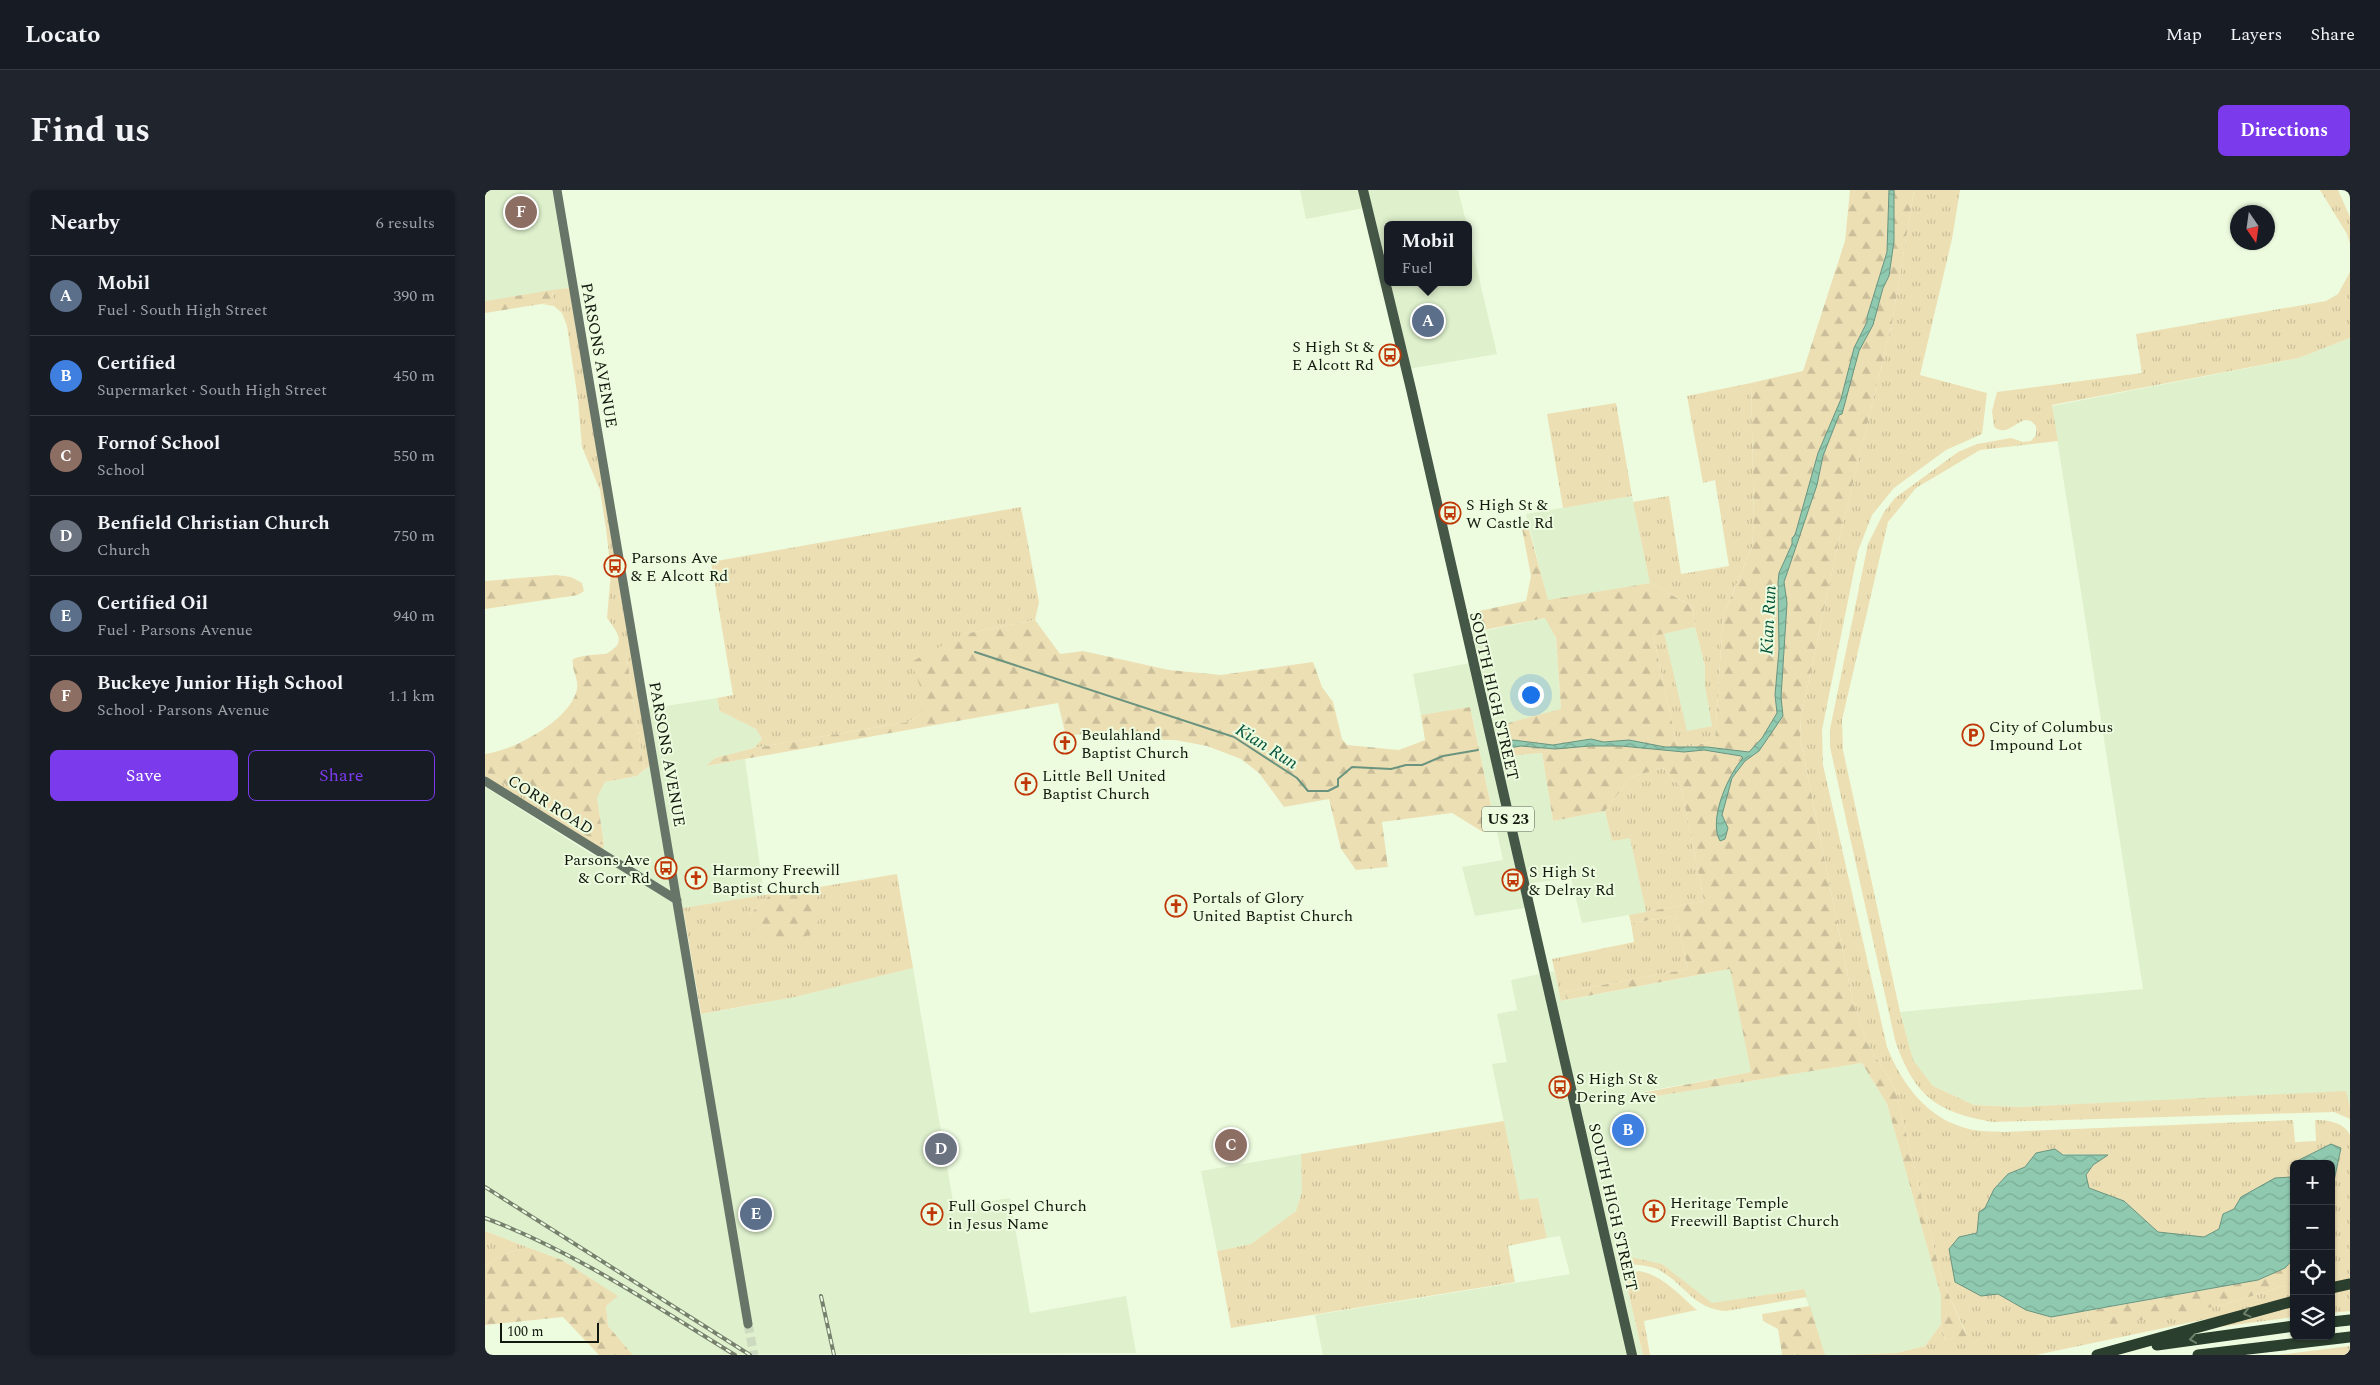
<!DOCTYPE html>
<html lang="en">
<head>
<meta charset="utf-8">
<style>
	body { margin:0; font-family:Spectral,serif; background:#20242c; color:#f1f3f6 }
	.controls { position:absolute; right:15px; bottom:15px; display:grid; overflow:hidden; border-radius:8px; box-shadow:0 1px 4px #0004 }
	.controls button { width:45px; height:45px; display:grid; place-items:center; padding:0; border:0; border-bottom:1px solid #363941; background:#171b24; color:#f1f3f6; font:25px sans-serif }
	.compass { position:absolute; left:1745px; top:15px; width:45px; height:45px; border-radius:50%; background:#171b24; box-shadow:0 1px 4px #0004; rotate:167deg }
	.scale { position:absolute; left:15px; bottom:12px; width:99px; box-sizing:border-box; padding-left:5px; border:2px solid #13180e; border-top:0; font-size:14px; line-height:18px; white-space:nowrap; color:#13180e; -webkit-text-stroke:4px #edfcdf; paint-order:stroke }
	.you { position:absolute; left:1045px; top:504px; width:18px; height:18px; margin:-12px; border:4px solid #fff; border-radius:50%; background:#1a73e8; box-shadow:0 0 0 8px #1a73e833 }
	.badge { display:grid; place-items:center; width:32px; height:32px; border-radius:50%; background:#7c3aed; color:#fff; font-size:16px; font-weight:700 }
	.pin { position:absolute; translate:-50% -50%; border:2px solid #fff; box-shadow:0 1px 5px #0006 }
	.popup { position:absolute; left:899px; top:31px; width:88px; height:65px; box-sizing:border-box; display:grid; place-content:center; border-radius:8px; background:#171b24; filter:drop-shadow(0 1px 4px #0005); font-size:16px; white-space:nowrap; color:#9ea1a6 }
	.popup b { font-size:19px; color:#f1f3f6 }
	.popup::after { content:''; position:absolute; left:50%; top:100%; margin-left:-10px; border:10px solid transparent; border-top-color:#171b24 }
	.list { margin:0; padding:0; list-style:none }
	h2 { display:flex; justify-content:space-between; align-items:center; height:65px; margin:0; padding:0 20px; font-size:21px }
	h2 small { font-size:16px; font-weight:400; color:#9ea1a6 }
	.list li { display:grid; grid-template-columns:32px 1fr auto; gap:15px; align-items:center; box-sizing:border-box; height:80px; padding:0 20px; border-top:1px solid #363941 }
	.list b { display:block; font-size:19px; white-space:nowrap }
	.list p { margin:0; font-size:16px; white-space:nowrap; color:#9ea1a6 }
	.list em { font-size:16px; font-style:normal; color:#9ea1a6 }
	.actions { display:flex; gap:10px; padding:15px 20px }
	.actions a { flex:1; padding:11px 0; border:1px solid #7c3aed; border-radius:8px; text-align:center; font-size:18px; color:#7c3aed }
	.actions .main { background:#7c3aed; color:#fff }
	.icon { flex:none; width:28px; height:28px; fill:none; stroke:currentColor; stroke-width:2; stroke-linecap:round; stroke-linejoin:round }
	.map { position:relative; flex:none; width:1865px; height:1165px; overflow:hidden; border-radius:8px }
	header { display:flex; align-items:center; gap:30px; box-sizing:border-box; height:70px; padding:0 25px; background:#171b24; border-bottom:1px solid #363941 }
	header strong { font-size:24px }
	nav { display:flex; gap:28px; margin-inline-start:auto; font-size:18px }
	.intro { display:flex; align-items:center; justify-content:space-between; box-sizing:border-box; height:120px; padding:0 30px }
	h1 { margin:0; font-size:35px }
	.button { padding:12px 22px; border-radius:8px; background:#7c3aed; color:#fff; font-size:18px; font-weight:700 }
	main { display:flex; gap:30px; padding:0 30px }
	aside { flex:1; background:#171b24; border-radius:8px; box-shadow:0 1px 4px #0004 }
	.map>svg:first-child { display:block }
	.built { fill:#def0cc }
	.grass { fill:url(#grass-tufts) }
	.forest { fill:url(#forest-firs) }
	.water { fill:url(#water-waves); stroke:#6a947f }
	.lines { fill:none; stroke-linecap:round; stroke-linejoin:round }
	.stream { stroke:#6a947f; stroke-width:2 }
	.secondary-tunnel { stroke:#ccdac0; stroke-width:9; stroke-dasharray:9 4.5; stroke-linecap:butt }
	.secondary { stroke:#667567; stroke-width:9 }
	.primary { stroke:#455747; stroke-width:10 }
	.highway { stroke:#2a3f2d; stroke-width:11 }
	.rail-casing { stroke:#76806d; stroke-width:4 }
	.rail { stroke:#edfcdf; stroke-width:2; stroke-dasharray:5.5; stroke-linecap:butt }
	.oneway { stroke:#6e816b }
	.labels { text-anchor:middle; stroke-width:4; stroke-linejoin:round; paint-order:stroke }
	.shield { fill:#edfcdf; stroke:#545c4d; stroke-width:1 }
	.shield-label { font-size:15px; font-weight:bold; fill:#13180e }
	.poi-label { font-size:16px; fill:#13180e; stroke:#edfcdf; text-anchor:start }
	.street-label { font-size:16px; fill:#13180e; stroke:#edfcdf }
	.water-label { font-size:18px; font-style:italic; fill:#05543d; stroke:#edfcdf }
</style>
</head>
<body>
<header>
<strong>Locato</strong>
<nav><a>Map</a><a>Layers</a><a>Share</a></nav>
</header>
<div class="intro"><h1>Find us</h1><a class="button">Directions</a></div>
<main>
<aside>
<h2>Nearby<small>6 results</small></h2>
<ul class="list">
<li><span class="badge" style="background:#5c6f8a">A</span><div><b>Mobil</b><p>Fuel · South High Street</p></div><em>390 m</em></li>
<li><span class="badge" style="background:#3f7fe0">B</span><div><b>Certified</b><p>Supermarket · South High Street</p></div><em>450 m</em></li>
<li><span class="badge" style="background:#8d6e63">C</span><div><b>Fornof School</b><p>School</p></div><em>550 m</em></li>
<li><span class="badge" style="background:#6b7280">D</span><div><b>Benfield Christian Church</b><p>Church</p></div><em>750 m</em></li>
<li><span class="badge" style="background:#5c6f8a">E</span><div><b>Certified Oil</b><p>Fuel · Parsons Avenue</p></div><em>940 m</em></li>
<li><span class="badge" style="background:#8d6e63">F</span><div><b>Buckeye Junior High School</b><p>School · Parsons Avenue</p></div><em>1.1 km</em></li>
</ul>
<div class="actions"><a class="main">Save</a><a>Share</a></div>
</aside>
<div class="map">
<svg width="1865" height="1165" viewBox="0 0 1865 1165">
	<defs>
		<pattern id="grass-tufts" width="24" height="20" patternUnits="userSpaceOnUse" patternTransform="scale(1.25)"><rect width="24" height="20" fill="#eddfb4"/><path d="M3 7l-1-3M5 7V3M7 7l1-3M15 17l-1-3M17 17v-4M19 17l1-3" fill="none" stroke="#cabf9a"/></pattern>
		<pattern id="forest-firs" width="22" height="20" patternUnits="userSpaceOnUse" patternTransform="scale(1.25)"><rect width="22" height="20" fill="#eddfb4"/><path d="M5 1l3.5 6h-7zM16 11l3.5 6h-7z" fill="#cabf9a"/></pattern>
		<pattern id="water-waves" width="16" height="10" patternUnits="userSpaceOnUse" patternTransform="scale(1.25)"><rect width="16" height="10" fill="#8fc9b0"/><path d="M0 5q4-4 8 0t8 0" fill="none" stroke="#7aac96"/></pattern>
	</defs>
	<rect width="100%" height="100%" fill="#edfcdf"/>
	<path class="built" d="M0,0h67l17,98 -84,13z
		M815,0h158l9,35h-79v57h80v-51l29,123 -95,16 -38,-162 -58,11z
		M1865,148v769l-4,-15 -328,15 -44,-2 -41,-19 -20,-25 -13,-49 243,-23 -91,-583 247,-48z
		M1147,306l18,87 -102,18 -22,-87z
		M1061,428l10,21 5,71 -60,15 8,31 33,-3 11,68 52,-10 7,30 18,-4 16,75 -64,11 -11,-45 -46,6 5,23 -55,9 -13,-49 41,-7 -33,-153 -49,8 -8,-41 62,-12 -6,-28z
		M1210,437l10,39v20l7,40 -26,6 -22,-99z
		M232,508l3,13 36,18 6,10 -8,9 -39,10 -8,8 38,-7 19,136 -90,15 18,106 103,-19 118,-29 41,239 56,-9 20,115 96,-17 10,57 -503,2 -25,-29 -2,-20 11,-10 -55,-36 -77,-29v-444l114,72 5,-15 -7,-46 8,-16 32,-6 13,-10 -10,-56z
		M1246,779l20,103 -120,22 1,6 230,-37 25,41 54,192v28l-16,22 -29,7 -71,2 -22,-66 -91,15 -50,-40 -40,-8 5,8 -1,18 17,73h-320l-8,-40 255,-41 -10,-38 -13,2 -9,-40 -18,3 -28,-137 15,-2 -10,-48 20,-4 -6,-30 43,-9 8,30z
		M816,964l1,38 -6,19 -45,33 -34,7 -16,-80z"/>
	<path class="grass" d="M1429,0h46l-8,49 -32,136 67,18 -5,41 -36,16 -52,38 -22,27 -14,36 -36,179 1,35 64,282c15,37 40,72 82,82 11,3 24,2 35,3l289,-12 2,22 21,-1 -1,-21c12,0 29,2 35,15v143l-19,7v-90l10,-47 -46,14 -1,12 -3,3 -16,2 -34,18 -7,12 -11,5 -4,15 -15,8 -46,-5 -34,-31 -35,-13 -3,-12 7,-11 14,-10 -71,-2 -11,14 -17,7 -14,15 -9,19 -6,4 -2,21 -18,4 22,59 17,-2c40,23 45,24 90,17l-1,11 136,-17 71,-22v13l-59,17 -199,42h-195l55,-2 29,-7 16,-22 4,16 22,-5 -25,-55 -47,-192 -28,-45 -14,-41 -53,-265 1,-20 36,-169 55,-225z
		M1835,0h18l12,27v27l-3,-10z
		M1865,82v66l-51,20 -247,47 6,36 -78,9 -64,38 -28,34 -46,198 1,30 57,262 13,48 20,26 41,19 44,2 328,-16 4,16v12l-16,-7 -340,10c-57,-9 -80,-26 -99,-82l-65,-293v-18l38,-185 16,-32 11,-14 63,-46 19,-8 34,-6 12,4 8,-1 5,-6v-9l-5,-5 -6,-1c-12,4 -19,16 -31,7l-2,-16 5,-19 145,-19 -6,-39 190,-33 12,-7z
		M84,98l81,478 -6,4 -18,-118 -24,4c24,-12 19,-19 5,-38l4,-46 -5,-43 -6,-39 -18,-43 -4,-47 -11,-74 -5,-13 -8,-7 -12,-2 12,-2 -2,-12z
		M1266,193l3,139 -2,25 -29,69 -8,125 -37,8 -25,-113 11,-3 23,98 25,-5 -7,-40v-20l-10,-39 -2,-20 -43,-24 -17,-81 36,-6 12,78 48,-8 -14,-86 -12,3 -16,-87z
		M1131,213l16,93 -69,12 -16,-94z
		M536,317l18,95 -4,18 -71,14 -43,55v25l-13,8 -154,26 8,-9 -6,-10 -36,-18 -3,-13 16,-3 -22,-133z
		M1178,578l18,19 23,114 -58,11 -16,-74 -18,3 -7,-30 26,-34z
		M0,581l114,73h5l-2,7 -117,-75z
		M412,684l16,94 -118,29 -94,17 -18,-106 88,-14 -22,21 70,4v-32z
		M1191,726l12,53 -123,23 1,8 -5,1 -9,-42 82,-17 -3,-19z
		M1019,931l16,79 18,-2 9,40 -39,8 7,36 -284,46 -14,-77 34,-7 45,-33 6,-19 -1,-38z
		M0,1041l42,16 -22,7 -20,12z
		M1136,1065l41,9 50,39 92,-14 3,8 -81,14c-32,-2 -40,-25 -65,-40 -10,-6 -23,-6 -34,-7z
		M1154,1081c24,4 40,24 58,39l-53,11 6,34h-7l-17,-73 1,-7z
		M1865,1099v22l-19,2v-20z
		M1809,1114v13l-97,13z
		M1865,1156v9h-73z"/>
	<path class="forest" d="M1365,0h64l-22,133 -55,225 -36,169 -1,20 53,265 14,41 28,45 47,192 25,56 -22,4 -4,-16v-28l-54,-192 -25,-41 -230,37 -1,-5 120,-23 -21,-103 -164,31 -1,-8 123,-23 -12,-53 -45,7 -2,-8 75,-14 -23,-114 -18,-19 -32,9 -26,34 -52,10 -11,-68 -34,3 -7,-31 60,-16 -5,-71 -11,-20 -61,12 -5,-19 47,-10 5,-25 -10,-53 6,-1 21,78 102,-17 43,24 2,20 -42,9 25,113 37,-8 8,-125 29,-69 2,-25 -3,-139 52,-12 42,-130z
		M67,100l2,12 -69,11v-12z
		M71,385l15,2 11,6 2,8 -6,4 -93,14v-28z
		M550,430l25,34 23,-3 86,19 52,5 92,-13 9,25 11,15 9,37 5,6 52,5 26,-10 -4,-25 49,-8 26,122 -13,3 -31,-19 -70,9 6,45 -32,3 -15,-21 -12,-50 -45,8 -25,-34 -18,-14 -34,-13 -32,-6h-37l-22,-10 -50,6 -8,-33 -352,63 9,-8 39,-10 154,-26 13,-8v-25l-10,-27 53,-28z
		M132,462h9l18,118 -7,6 -32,6 -8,16 7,46h-5l-114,-73v-17c28,-3 86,-34 92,-65 2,-10 -6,-20 -4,-30 10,-5 31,-4 44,-7z
		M334,697v32l-8,15 -7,3 -44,1 -11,-13v-10l22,-21z
		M42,1057l35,13 56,36 -12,10 2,20 25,29h-34l-36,-38 -78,8v-59l20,-12z
		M1809,1068v25l-71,22 -122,22 -14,-5 1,-11 170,-31 27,-12z
		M1325,1116l15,49h-45l2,-1 -4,-25 -15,-8 -1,-7z"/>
	<path class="water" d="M1404,0h5v51l-5,35 -6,12 -10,37 -14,26 -17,63 -3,1 -16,41 -6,29 -33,97 3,21 -6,94 2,19 -24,35 -14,10 -13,17 -10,37 6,13 -3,11 -5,2c-12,-21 8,-66 23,-83l-2,-2 -37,-6 -20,2 -63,-6h-31l-35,3 -34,-3 -12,2 -2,-6 6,-2 40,5 38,-6 13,3 25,-2 36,7h42l42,5 13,-14 15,-25 -2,-18 4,-45 -1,-68 1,-9 13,-29v-6l3,-3 23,-82 23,-54 13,-51 13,-26v-5l20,-65z
		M1846,954l10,4 -10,47v-31h-36v-2z
		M1570,959l8,6h45l-15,10 -7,10 3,13 35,13 34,31 46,5 15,-8 4,-15 11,-5 7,-12 34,-19 16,-1 3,-3v84l-9,10 -27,12 -207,37 -25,-7 -28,-16 -17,2 -26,-14 -6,-33 10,-12 18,-4 2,-21 6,-4 9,-19 14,-15 17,-7 11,-14z"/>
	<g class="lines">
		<path class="stream" d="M490,462l259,85 63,41 11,13h20l10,-5v-7l14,-12 39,2 15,-4h16l21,-9 35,-6"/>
		<path class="secondary-tunnel" d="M263,1134l6,31"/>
		<path class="secondary" d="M72,0l191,1134
			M0,591l192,119"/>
		<path class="primary" d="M878,0l48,199 221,966"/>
		<path class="highway" d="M1846,1098l19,-4
			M1846,1132l19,-2
			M1672,1155l137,-19
			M1612,1165l197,-54
			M1713,1165l152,-18"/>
		<g class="rail-casing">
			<path id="rail" d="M0,997l265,168
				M0,1028c89,33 170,88 250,137
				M336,1106l13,59"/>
		</g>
		<use href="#rail" class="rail"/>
	</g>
	<defs><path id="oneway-chevron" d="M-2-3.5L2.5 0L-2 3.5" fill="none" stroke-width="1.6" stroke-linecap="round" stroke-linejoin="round" transform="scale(1.25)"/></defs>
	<g class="oneway">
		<use href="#oneway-chevron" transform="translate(1762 1123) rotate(165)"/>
		<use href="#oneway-chevron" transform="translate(1708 1149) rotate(172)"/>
	</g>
	<defs>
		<g id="bus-ring" transform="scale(1.125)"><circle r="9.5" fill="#edfcdf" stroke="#bf3707" stroke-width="1.5"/><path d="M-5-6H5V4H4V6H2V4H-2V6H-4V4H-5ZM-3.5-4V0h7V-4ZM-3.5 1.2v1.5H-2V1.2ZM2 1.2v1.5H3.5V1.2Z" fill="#bf3707"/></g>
		<g id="parking-ring" transform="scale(1.125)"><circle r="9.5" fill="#edfcdf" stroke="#bf3707" stroke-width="1.5"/><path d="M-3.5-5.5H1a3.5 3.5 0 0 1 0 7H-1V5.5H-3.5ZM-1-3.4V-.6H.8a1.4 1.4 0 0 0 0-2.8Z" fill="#bf3707"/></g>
		<g id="church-ring" transform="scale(1.125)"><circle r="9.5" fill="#edfcdf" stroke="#bf3707" stroke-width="1.5"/><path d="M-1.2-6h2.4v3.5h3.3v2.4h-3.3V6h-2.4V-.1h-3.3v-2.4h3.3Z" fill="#bf3707"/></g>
	</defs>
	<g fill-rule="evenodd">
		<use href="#bus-ring" x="905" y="165"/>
		<use href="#bus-ring" x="965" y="323"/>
		<use href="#bus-ring" x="130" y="376"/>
		<use href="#parking-ring" x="1488" y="545"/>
		<use href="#church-ring" x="580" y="553"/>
		<use href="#church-ring" x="541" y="594"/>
		<use href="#bus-ring" x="181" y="678"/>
		<use href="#church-ring" x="211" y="688"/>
		<use href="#bus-ring" x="1028" y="690"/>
		<use href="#church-ring" x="691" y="716"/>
		<use href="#bus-ring" x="1075" y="897"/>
		<use href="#church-ring" x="1169" y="1021"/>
		<use href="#church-ring" x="447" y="1024"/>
	</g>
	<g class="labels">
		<rect class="shield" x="997" y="616.5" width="52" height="25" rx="4"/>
		<g class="shield-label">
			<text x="1023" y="634">US 23</text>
		</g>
		<g class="poi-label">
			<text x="889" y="162" text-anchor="end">S High St &amp;<tspan x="889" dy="18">E Alcott Rd</tspan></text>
			<text x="981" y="320">S High St &amp;<tspan x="981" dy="18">W Castle Rd</tspan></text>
			<text x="146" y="373">Parsons Ave<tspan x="146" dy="18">&amp; E Alcott Rd</tspan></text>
			<text x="1504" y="542">City of Columbus<tspan x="1504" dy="18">Impound Lot</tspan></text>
			<text x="596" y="550">Beulahland<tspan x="596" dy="18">Baptist Church</tspan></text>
			<text x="557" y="591">Little Bell United<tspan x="557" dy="18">Baptist Church</tspan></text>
			<text x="165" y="675" text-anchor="end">Parsons Ave<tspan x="165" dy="18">&amp; Corr Rd</tspan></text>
			<text x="227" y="685">Harmony Freewill<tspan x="227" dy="18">Baptist Church</tspan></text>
			<text x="1044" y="687">S High St<tspan x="1044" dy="18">&amp; Delray Rd</tspan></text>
			<text x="707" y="713">Portals of Glory<tspan x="707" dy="18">United Baptist Church</tspan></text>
			<text x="1091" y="894">S High St &amp;<tspan x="1091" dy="18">Dering Ave</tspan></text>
			<text x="1185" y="1018">Heritage Temple<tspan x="1185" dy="18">Freewill Baptist Church</tspan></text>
			<text x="463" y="1021">Full Gospel Church<tspan x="463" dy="18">in Jesus Name</tspan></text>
		</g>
		<g class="street-label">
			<text transform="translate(115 165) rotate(80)" y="6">PARSONS AVENUE</text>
			<text transform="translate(1010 506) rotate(77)" y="6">SOUTH HIGH STREET</text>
			<text transform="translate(183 564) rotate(80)" y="6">PARSONS AVENUE</text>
			<text transform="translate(66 614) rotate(32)" y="6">CORR ROAD</text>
			<text transform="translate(1129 1017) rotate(77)" y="6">SOUTH HIGH STREET</text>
		</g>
		<g class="water-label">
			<text transform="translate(1283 430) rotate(-87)" y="6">Kian Run</text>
			<text transform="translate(782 556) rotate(32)" y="6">Kian Run</text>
		</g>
	</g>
</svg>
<div class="controls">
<button>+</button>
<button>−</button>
<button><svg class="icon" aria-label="locate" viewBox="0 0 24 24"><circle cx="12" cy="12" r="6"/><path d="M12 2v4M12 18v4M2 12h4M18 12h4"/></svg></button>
<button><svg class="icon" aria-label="layers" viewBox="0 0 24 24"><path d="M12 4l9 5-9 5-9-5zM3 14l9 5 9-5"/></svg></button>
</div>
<svg class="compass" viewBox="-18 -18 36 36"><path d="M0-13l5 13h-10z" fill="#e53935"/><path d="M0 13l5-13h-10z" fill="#9ea1a6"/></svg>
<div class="scale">100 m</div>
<div class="you"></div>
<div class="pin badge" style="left:943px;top:131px;background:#5c6f8a">A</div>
<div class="popup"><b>Mobil</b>Fuel</div>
<div class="pin badge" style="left:1143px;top:940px;background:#3f7fe0">B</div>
<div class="pin badge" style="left:746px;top:955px;background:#8d6e63">C</div>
<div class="pin badge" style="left:456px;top:959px;background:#6b7280">D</div>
<div class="pin badge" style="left:271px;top:1024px;background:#5c6f8a">E</div>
<div class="pin badge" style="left:36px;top:22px;background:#8d6e63">F</div>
</div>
</main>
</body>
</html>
